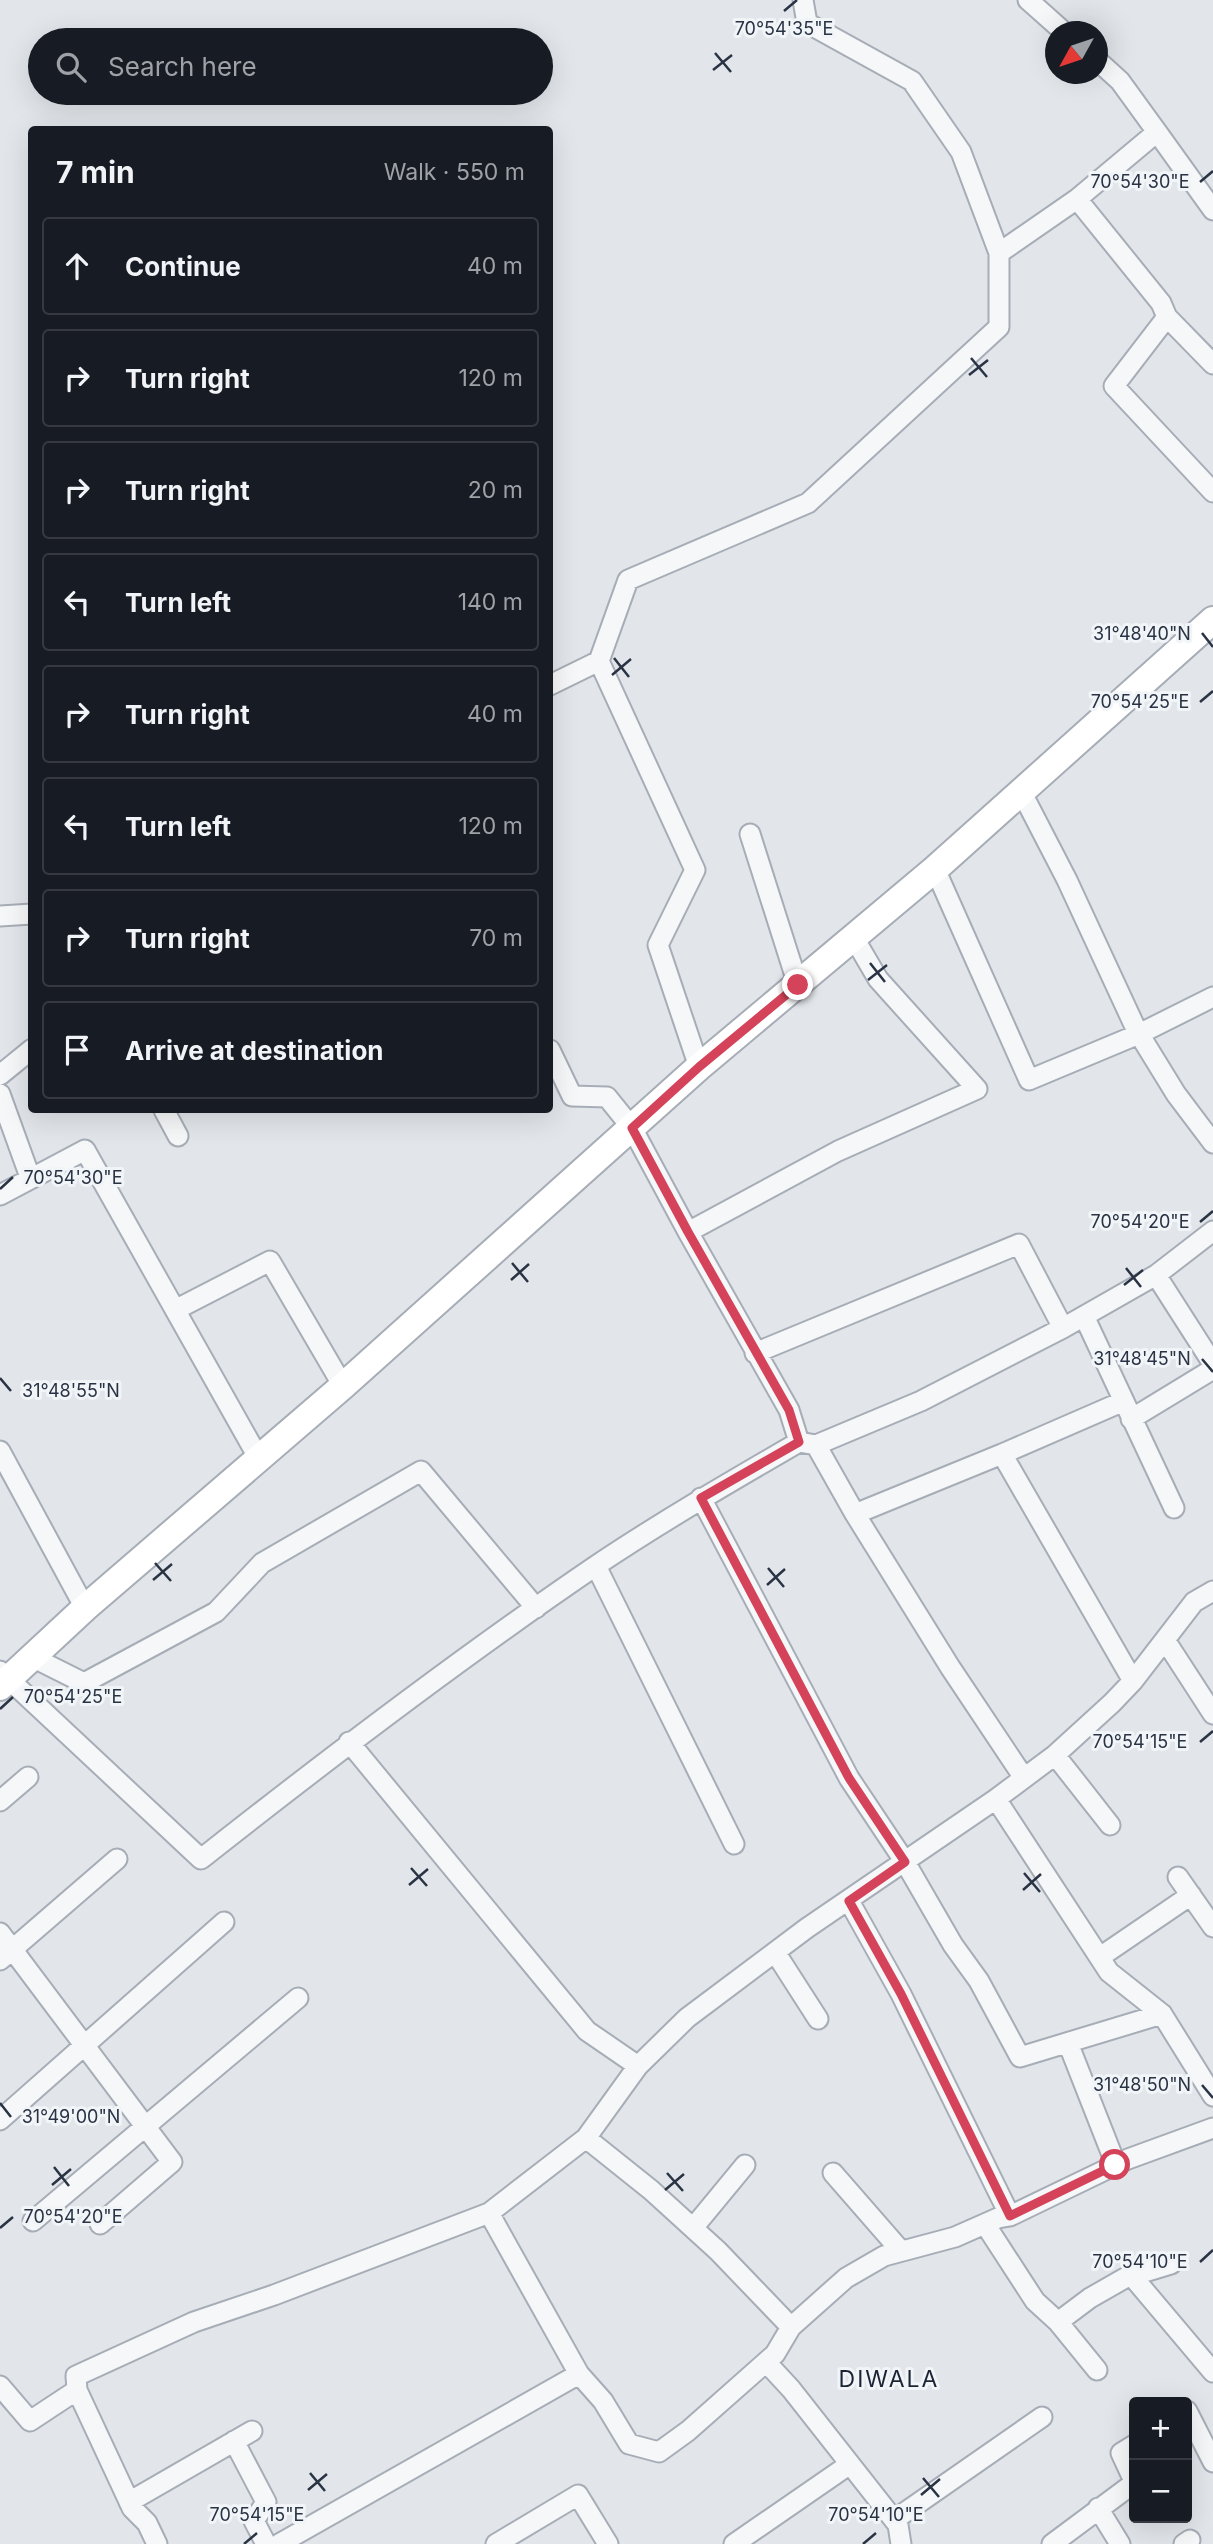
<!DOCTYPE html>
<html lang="en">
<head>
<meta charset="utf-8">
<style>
	body { margin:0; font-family:Inter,sans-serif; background:#20242c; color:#f1f3f6 }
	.controls { position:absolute; right:21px; bottom:21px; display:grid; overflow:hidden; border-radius:7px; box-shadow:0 7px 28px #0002 }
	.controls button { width:63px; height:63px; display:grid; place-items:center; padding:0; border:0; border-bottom:2px solid #363941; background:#171b24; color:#f1f3f6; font:35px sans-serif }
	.compass { position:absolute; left:1045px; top:21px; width:63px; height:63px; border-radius:50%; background:#171b24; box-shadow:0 7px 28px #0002; rotate:230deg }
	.stop { position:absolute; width:21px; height:21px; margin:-16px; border:5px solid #d4435a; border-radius:50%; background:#fff }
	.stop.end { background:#d4435a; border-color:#fff; box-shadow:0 2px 7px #0008 }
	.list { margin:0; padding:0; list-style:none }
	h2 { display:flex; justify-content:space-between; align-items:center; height:91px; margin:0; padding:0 28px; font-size:30px }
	h2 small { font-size:23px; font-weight:400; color:#9ea1a6 }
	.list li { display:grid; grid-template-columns:46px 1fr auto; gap:21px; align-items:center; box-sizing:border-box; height:98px; margin:0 14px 14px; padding:0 14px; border:2px solid #363941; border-radius:7px }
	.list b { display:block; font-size:26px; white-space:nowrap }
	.list em { font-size:23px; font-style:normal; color:#9ea1a6 }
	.icon { flex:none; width:38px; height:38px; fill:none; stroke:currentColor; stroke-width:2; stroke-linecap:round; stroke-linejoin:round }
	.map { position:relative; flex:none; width:1213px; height:2544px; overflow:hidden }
	.search { position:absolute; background:#171b24; box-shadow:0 7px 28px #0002; left:28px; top:28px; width:525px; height:77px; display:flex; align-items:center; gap:18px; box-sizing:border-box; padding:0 24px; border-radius:38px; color:#9ea1a6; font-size:26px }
	.panel { position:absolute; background:#171b24; box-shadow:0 7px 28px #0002; left:28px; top:126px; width:525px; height:987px; border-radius:7px }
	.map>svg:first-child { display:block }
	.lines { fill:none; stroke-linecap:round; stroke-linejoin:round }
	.street-casing { stroke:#a7adb6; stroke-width:23 }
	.secondary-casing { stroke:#a7adb6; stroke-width:30 }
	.street { stroke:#f5f7f9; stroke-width:19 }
	.secondary { stroke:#fff; stroke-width:26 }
	.route { stroke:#d4435a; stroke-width:9 }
	.ticks { fill:none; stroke:#293344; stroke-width:2.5 }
	.labels { text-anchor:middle; stroke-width:6; stroke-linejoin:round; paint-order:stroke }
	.neighbourhood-label { font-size:23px; letter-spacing:2px; fill:#1b2435; stroke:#f2f5f8 }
	.ticks-label { font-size:18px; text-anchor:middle; fill:#293344; stroke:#f2f5f8; stroke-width:6; stroke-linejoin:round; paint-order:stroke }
</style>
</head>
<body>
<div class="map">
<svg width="1213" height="2544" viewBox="0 0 1213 2544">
	<rect width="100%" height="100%" fill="#e2e6eb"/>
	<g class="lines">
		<g class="street-casing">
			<path id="street" d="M1028,0l36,32
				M1098,61l22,20 37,51
				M1077,199l80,-67 56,78
				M999,253l78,-54 84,104 6,14 46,47
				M1167,317l-53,69 99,106
				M550,685l49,-24
				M1022,793l45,87 69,149 40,65 37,49
				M750,834l48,151
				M935,869l94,211 110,-46 74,-37
				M0,916l32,-2
				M550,1050l22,46 35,1 25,31 56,104 101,178 10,32
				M699,1067l-41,-122 37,-75 -96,-209 29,-81 180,-77 191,-176v-74l-38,-101 -49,-71 -105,-58 -4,-23
				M0,1075l32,-26
				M0,1094l30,83
				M164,1110l14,26
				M0,1195l85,-45 173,307
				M688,1232l150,-81 139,-62 -99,-110 -24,-41
				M1156,1275l57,89
				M175,1310l95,-49 73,125
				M1084,1316l90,192
				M755,1353l264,-109 44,84
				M1131,1419l82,-50
				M816,1445l39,69 147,-60 122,-53
				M0,1451l85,157
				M1002,1454l131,227
				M701,1498l148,280 56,84 48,83 26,36 41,76 142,-43
				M855,1514l95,153 74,111
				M596,1566l138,278
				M1165,1640l48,74
				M32,1657l52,26 132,-71 46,-49 159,-92 115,137
				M0,1671l201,188c128,-101 258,-200 393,-292 67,-45 136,-85 205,-125l17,3 105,-44 142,-73 93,-53 57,-44
				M349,1742l238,289 51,35
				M1055,1755l55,70
				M996,1799l113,173 53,42 51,82
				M0,1801l28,-24
				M1178,1877l35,50
				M849,1901l52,93 109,222
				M0,1933l172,229 -72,62
				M775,1952l43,67
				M1100,1957l91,-62
				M0,1960l117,-101
				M1068,2043l48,122
				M0,2120l224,-198
				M586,2138l65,52 67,61 73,76
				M833,2173l68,78
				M489,2213l90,161 24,27 26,43 30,8 29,-21 87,-77 16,-27 55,-49 38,-22 71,-19 43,-19 12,-2 118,-57 85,-31
				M33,2221l265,-223
				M985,2224l50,77 23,21 39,48
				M693,2228l52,-63
				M1132,2276l81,96
				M1058,2322l32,-24 35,-20 46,-14
				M766,2362l25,27 107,136 3,19
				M0,2386l30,35 47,-31 55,118 15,15 10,21
				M77,2390l-1,-14 118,-54 80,-27 215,-82 97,-75 52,-72 49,-48 120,-90 189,-129 59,-44 57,-52 21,-22 61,-79 19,-11
				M1187,2411l26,51
				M234,2441l32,61 -12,19 12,23
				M1134,2445l-13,8 13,28
				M129,2502l123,-71
				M1098,2508l22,36
				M894,2520l148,-103
				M279,2544l300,-170
				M496,2544l82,-49 30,49
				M734,2544l116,-80
				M1052,2544l82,-61
				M1184,2544l6,-4"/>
		</g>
		<g class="secondary-casing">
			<path id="secondary" d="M0,1687l85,-79 258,-222 356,-319 236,-198 278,-249"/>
		</g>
		<use href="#street" class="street"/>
		<use href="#secondary" class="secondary"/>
	</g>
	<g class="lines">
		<path class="route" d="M798,985l-99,82 -67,61 56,104 101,178 10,32 -98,56 148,280 56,84 -56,39 52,93 109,222 105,-51"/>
	</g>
	<path class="ticks" d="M784,11l13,-11M715,53l16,19M713,70l19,-15M1200,182l13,-11M971,358l16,19M969,375l19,-15M1202,633l11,14M614,658l15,19M612,675l19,-16M1200,702l13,-11M870,963l15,19M868,980l19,-15M0,1189l13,-12M1200,1222l13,-11M512,1263l16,19M1126,1268l15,19M511,1280l18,-16M1124,1285l19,-15M1202,1359l11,13M0,1378l11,13M155,1563l16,18M768,1568l16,19M153,1580l19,-16M767,1585l18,-16M0,1709l13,-12M1200,1742l13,-11M411,1868l16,18M1024,1873l16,19M409,1885l19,-16M1023,1890l18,-16M1202,2085l11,13M0,2103l11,14M54,2167l15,19M667,2173l16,18M52,2185l19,-16M665,2190l19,-16M0,2228l13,-11M1200,2262l13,-12M310,2473l15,18M923,2478l16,19M308,2490l19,-16M921,2495l19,-16M244,2544l13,-11M863,2544l13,-11"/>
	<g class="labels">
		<g class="neighbourhood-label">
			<text x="889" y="2387">DIWALA</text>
		</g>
	</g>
	<g class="ticks-label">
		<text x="784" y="35">70°54'35"E</text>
		<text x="1140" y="188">70°54'30"E</text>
		<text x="1142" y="640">31°48'40"N</text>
		<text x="1140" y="708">70°54'25"E</text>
		<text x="73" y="1184">70°54'30"E</text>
		<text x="1140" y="1228">70°54'20"E</text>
		<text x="1142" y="1365">31°48'45"N</text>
		<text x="71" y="1397">31°48'55"N</text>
		<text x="73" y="1703">70°54'25"E</text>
		<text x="1140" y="1748">70°54'15"E</text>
		<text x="1142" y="2091">31°48'50"N</text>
		<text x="71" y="2123">31°49'00"N</text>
		<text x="73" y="2223">70°54'20"E</text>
		<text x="1140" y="2268">70°54'10"E</text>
		<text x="257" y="2521">70°54'15"E</text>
		<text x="876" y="2521">70°54'10"E</text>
	</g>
</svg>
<div class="controls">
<button>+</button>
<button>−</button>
</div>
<svg class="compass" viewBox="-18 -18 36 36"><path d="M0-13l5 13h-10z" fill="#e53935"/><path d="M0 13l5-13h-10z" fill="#9ea1a6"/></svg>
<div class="stop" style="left:1115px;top:2165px"></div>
<div class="stop end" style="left:798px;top:985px"></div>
<div class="search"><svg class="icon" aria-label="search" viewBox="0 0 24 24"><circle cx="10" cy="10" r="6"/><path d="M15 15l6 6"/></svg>Search here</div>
<section class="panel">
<h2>7 min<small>Walk · 550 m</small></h2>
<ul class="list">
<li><svg class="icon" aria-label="ahead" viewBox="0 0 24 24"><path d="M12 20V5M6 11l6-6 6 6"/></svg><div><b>Continue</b></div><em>40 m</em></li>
<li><svg class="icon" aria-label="right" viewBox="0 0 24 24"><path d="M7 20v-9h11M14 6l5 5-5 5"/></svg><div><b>Turn right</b></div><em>120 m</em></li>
<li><svg class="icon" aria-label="right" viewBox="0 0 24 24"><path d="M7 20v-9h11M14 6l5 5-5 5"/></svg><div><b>Turn right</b></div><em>20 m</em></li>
<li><svg class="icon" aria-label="left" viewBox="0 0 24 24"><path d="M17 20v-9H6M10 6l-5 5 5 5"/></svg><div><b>Turn left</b></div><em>140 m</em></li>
<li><svg class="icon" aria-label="right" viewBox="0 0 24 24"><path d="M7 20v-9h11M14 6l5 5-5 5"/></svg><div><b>Turn right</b></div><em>40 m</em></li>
<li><svg class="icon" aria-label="left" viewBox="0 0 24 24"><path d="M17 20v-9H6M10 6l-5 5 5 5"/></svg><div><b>Turn left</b></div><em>120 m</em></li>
<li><svg class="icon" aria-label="right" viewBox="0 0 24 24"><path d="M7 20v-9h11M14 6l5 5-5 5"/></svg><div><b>Turn right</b></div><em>70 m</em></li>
<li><svg class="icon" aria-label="arrive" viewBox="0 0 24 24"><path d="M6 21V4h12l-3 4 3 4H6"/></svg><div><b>Arrive at destination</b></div></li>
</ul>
</section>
</div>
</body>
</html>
